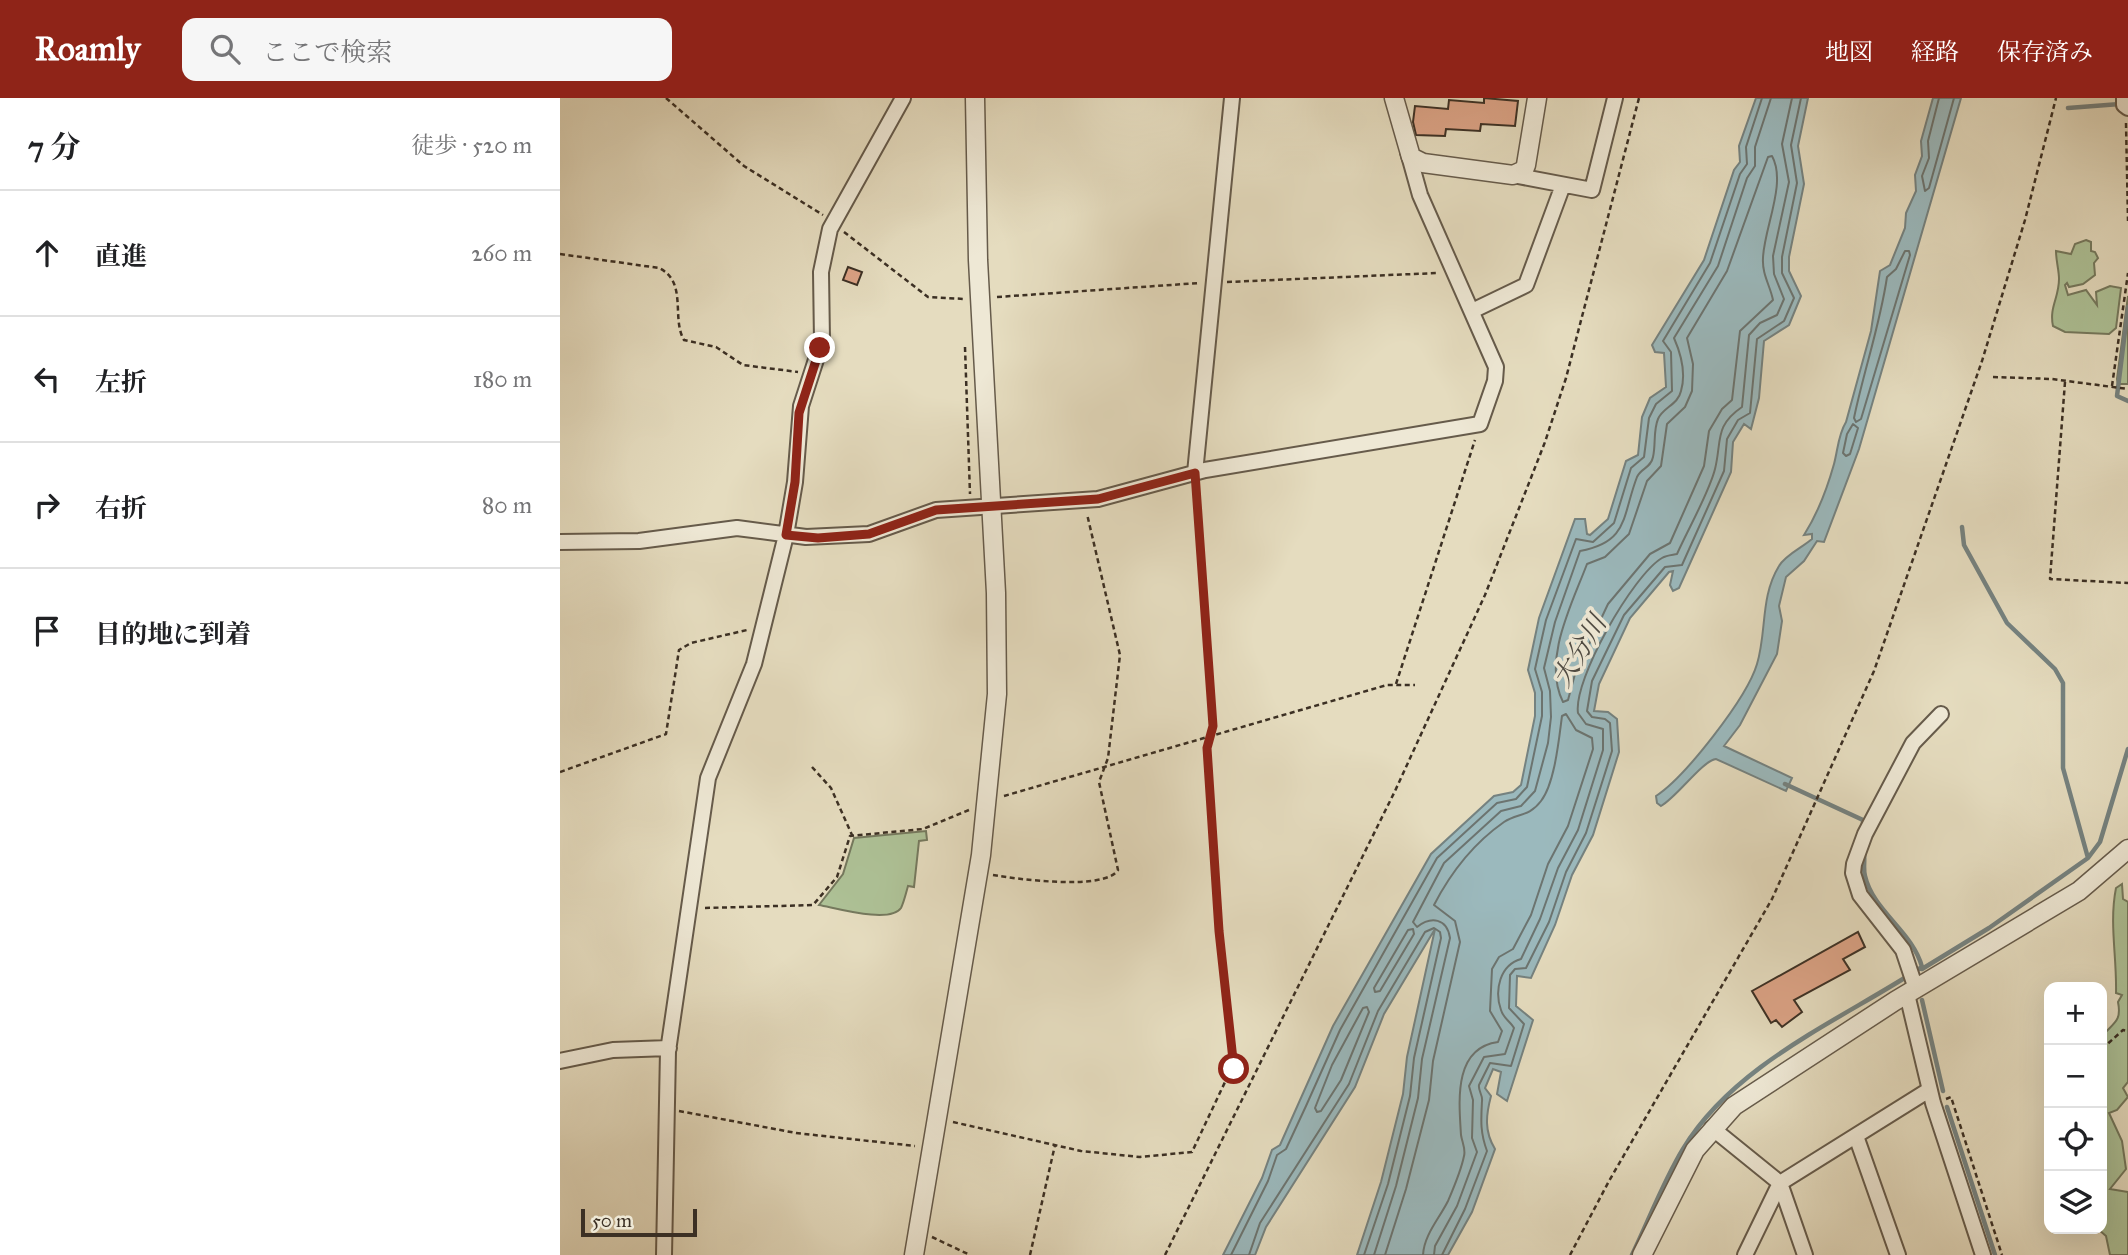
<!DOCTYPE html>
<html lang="ja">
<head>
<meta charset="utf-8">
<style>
	body { margin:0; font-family:"IM FELL Great Primer","Noto Serif JP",serif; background:#f6f6f6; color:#202124 }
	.controls { position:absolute; right:21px; bottom:21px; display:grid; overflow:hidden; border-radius:14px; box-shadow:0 7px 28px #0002 }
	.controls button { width:63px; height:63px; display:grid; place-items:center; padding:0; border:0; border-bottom:2px solid #e0e0e0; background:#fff; color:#202124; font:35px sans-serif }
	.scale { position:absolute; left:21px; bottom:18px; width:116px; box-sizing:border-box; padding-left:7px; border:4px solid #3c3024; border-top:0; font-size:19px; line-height:24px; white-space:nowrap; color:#3c3024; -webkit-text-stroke:5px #eee8d5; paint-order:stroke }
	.stop { position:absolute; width:21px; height:21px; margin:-16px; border:5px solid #8f2418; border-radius:50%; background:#fff }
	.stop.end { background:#8f2418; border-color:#fff; box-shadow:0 2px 7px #0008 }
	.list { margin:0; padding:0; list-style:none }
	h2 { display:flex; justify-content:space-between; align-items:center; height:91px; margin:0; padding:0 28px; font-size:30px }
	h2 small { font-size:23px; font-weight:400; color:#757577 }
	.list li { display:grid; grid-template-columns:46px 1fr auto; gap:21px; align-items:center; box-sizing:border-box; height:126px; padding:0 28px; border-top:2px solid #e0e0e0 }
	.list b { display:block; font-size:26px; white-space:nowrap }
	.list em { font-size:23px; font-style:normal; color:#757577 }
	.icon { flex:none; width:38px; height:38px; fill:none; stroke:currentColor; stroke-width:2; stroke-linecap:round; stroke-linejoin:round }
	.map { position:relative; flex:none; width:1568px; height:1157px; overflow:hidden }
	header { display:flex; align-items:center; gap:42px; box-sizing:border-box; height:98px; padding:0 35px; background:#8f2418; color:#fff }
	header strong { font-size:33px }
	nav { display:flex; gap:38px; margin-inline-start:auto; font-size:24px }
	.search { width:490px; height:63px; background:#f6f6f6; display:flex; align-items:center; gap:18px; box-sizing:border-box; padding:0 24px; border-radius:14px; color:#757577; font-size:26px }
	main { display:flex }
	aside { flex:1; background:#fff }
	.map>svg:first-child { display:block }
	.green { fill:#aec297; stroke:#75795e; stroke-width:2 }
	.water { fill:#9bb9bd; stroke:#758280; stroke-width:2 }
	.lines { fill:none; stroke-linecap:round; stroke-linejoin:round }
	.shore { stroke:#6c7470; stroke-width:2 }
	.stream { stroke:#758280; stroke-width:4.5 }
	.building { fill:#dca386; stroke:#3c3024; stroke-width:2 }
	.minor-casing { stroke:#665b4b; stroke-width:18 }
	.tertiary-casing { stroke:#665b4b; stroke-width:21 }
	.path { stroke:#3c3024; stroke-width:2.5; stroke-dasharray:5 3.5; stroke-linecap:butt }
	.minor { stroke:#eee8d5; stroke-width:14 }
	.tertiary { stroke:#eee8d5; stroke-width:18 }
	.route { stroke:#8f2418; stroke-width:9 }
	.labels { text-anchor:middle; stroke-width:7; stroke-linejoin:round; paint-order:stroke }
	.water-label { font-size:26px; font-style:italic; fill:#4f4b43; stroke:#eee8d5 }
</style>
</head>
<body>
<header>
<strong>Roamly</strong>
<div class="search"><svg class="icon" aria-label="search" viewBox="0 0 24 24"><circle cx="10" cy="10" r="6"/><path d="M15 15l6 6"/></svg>ここで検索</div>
<nav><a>地図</a><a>経路</a><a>保存済み</a></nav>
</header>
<main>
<aside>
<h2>7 分<small>徒歩 · 520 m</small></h2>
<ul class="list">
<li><svg class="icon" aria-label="ahead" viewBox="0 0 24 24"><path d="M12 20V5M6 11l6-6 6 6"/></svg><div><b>直進</b></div><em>260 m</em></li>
<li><svg class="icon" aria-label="left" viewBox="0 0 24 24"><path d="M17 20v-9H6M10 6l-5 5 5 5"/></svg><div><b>左折</b></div><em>180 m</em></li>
<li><svg class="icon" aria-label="right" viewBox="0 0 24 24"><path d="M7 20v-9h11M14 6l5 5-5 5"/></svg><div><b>右折</b></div><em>80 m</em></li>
<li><svg class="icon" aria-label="arrive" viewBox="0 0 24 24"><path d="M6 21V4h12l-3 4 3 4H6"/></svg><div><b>目的地に到着</b></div></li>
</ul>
</aside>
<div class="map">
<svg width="1568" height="1157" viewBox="0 0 1568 1157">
	<rect width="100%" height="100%" fill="#e5dcbf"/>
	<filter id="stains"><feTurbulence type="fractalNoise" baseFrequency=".00286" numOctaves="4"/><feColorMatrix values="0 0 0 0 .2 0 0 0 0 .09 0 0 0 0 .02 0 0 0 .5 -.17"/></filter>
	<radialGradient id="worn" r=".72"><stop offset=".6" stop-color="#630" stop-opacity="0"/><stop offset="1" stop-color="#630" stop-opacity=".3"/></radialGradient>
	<path class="green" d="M1526,142l5,2v9l4,1 3,6 -4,5 1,12 -12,9 -14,3 -2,-4 -2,2 3,10 18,-5 11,15 -1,-13 14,-6 11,2 -5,40 -7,6 -44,-2 -12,-6c-4,-19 6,-28 6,-47 0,-9 -3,-18 -3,-28l15,3 4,-10z
		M1568,198v88h-10l-1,-5z
		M366,733l1,9 -8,1 -5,46 -6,-1c-2,7 -4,16 -7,22 -11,16 -65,0 -82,-3l24,-31 11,-36z
		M1562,786l1,15 5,3v180l-5,6 5,9 -11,13 -8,3 13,28 4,28 -16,20 18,3v63h-18l-4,-19 -8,-7h4v-193c11,-13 20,-14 16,-34l4,-7 -6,-2c1,-36 -7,-70 0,-105z"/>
	<path class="water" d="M1196,0h52l-10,48 6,38 -15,73v14l12,25 -12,29 -25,16 -5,57 -8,31 -7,-5 -11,18 -2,30 -52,116 -6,3 -3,-6 3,-14 -4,1 -39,46 -31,66 -5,27 14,1 9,7 2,33 -26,83 -21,40 -17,50 -24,53 -14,-2 -1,30 17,14 -26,81 -10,-7 4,-22 -8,-3 -8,19 6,8c-5,19 -7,35 4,53l-23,63 -24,43h-91l24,-73 22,-88 4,-37 28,-128 -51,85 -29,73 -89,140 -11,28h-32l39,-77 10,-28 8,-5 53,-119 98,-172 63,-58 19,-4 8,-7 14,-69v-23l-7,-23 11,-52 36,-99h10l2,15 3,1 18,-16 18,-58 12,-6 4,-38 8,-19 16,-11 -2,-34 -9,-1 -3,-7 52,-85 30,-90 6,-8 -1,-16z
		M1373,0h28l-102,351 -35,93 -7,-1 -13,20 -18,16 -7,29 3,15 -5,33 -37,71 -16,21 68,32 -6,13 -70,-32c-14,2 -38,37 -55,47l-4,-3 -1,-7c29,-19 91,-98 101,-132 10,-33 3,-67 22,-98 6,-11 24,-19 33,-27v-5l-8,1c14,-22 23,-46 30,-71 4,-15 4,-29 12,-42l25,-91 9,-60 10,-6 15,-37 1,-15 10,-22 -1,-16 7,-19 -1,-15z"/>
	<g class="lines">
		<path class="shore" d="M1379,0l-11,43 1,17 -7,18 3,15 4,-3 25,-90
			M1212,58c15,27 -8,72 -9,102 -1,17 7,27 10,42l-33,31 -8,69 -10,9 -13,22 -5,35 -34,77 -20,11 -42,50 -33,70 -7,26 -5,2c-21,-42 9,-98 24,-138l18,-7 24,-23 18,-53 14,-15 6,-42 18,-17 7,-16 1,-27 -6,-26 40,-67 41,-114z
			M1345,153h4l1,4 -49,164 -5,3 -2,-4c10,-48 26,-93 33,-141l9,-8z
			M1293,326l5,4 -8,26 -4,2 -3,-3 4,-19z
			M853,831l1,5 -34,57 -5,1 -1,-4 34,-58z
			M807,909l2,5 -28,68 -20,31 -4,1 -2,-4 17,-43 31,-57z
			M671,1157l37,-74 9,-26 9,-6 20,-43 34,-76 97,-172 60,-55 19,-4 11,-12 15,-71v-24l-7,-23 11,-49 30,-81 17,3 21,-19 17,-55 13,-11 5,-39 7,-14 16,-13 -1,-39 -8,-11 47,-78 30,-89 7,-10 -1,-17 16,-49
			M689,1157l11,-32 89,-139 29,-73 47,-79 9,-4 6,4 1,6 -27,120 -4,38 -22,88 -24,71
			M814,1157l22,-69 22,-88 4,-39 28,-121c-3,-20 -19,-22 -33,-11l-4,-5 31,-59 57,-52 20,-5 14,-15 13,-48 3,-26 -1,-26 -6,-23 11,-46 25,-71c49,-9 42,-35 57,-74 4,-9 14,-9 16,-20 3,-13 0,-26 5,-38 5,-12 20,-14 23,-28 5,-17 0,-37 -7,-53l44,-72 29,-88 8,-12v-19l16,-49
			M825,1157l21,-66 23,-89 4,-39 27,-119 -5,-21 -21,-16c17,-33 40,-62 70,-83 14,-9 25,-5 37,-21 14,-18 18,-63 21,-85l4,-2 10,16 16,8 1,11 -25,77 -20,38 -17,51 -18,34 -14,8 -7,12 -2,42 12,20 -4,11c-45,6 -39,60 -37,93 1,7 5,14 3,21 -3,15 -10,31 -16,45 -9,18 -24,34 -25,54
			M874,1157l1,-9 22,-40 20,-54 -5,-14 1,-38 -4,-14 15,-29 21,-3 9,-26c-3,-6 -11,-10 -13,-18 -7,-20 -1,-45 20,-51l19,-40 18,-51 20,-38 25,-80v-21l-17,-5 -8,-11c-5,-33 55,-138 84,-155 5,-3 11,-3 15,-4 11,-25 32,-61 38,-85 7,-28 -1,-43 27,-62l7,-72 11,-12 17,-8 7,-16 -10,-25 -1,-18 16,-74 -7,-38 10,-46
			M882,1157l23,-46 22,-58c-7,-19 -6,-31 -5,-50 1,-6 -4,-10 -3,-16l11,-22 21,3 13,-42 -15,-16 1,-33 5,-6 11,-1 23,-46 17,-50 20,-39 26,-82 -2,-28 -5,-4 -13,-2 -5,-6 5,-30 32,-66 41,-48 17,-2 42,-94 3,-32 11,-19 12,-7 7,-74 27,-18 10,-23 -12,-25v-16l15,-74 -6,-38 10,-47"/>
		<path class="stream" d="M1508,10l52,-4
			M1568,209l-11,89 11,5
			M1225,686l78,36v7
			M1528,760l12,-16 28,-93
			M1362,871l67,-41 99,-70 -25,-90v-85l-8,-14 -48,-46 -43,-78 -2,-18
			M1362,902l21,91
			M1387,1009l48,148
			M1072,1157c17,-35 31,-73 51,-106 52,-86 158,-129 239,-182 -9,-35 -49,-56 -57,-91 -2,-7 0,-15 -1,-23"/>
	</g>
	<path class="building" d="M924,0l34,3 -3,25 -34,-2 -1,7 -34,-2 -1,7 -29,-1 -3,-13 2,-16 33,3 1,-9 35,3z
		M288,169l14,5 -5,13 -14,-5z
		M1298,834l7,15 -22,12 7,11 -56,30 8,12 -20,15 -6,-7 -5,3 -19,-32z"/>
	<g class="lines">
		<g class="minor-casing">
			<path id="minor" d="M1564,0v7l4,3
				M953,77l79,15 23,-92
				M912,213l54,-26 37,-100
				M635,375l37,-375
				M0,444l79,-1 98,-13 69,9 63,-3 67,-24 162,-11 107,-29 275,-46 15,-43 1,-14 -76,-172 -12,-43
				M1356,891l-13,-39 -43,-55 -7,-22 1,-9 11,-30 48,-91 28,-29
				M1347,896l26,109 50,152
				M0,963l53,-11 56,-2
				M1152,1030l68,55 25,72
				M1296,1038l42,119
				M104,1157l4,-204 40,-273 46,-114 32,-129 9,-53 6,-76 21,-65 -1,-69 9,-43 73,-131
				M1185,1157l35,-72 149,-93"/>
		</g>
		<g class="tertiary-casing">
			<path id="tertiary" d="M834,0l17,59 12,6 90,12 11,-5 2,-5 11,-67
				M354,1157l67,-400 16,-161 -1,-101 -18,-333 -3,-162
				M1082,1157l53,-105 39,-44 161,-105 184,-110 49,-42"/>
		</g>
		<path class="path" d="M106,0l78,68 79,49
			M1566,25l2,98
			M284,134l84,65 37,2
			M0,156l99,14c29,14 12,50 25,72l32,7 27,18 55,7
			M667,184l210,-9
			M437,199l202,-14
			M405,249l5,147
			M1433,279l59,2 76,10
			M1505,284l-15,197 78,4
			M1552,288l16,-113
			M836,586l79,-244
			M252,669l19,21 21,47
			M0,674l106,-38 13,-84 12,-7 56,-13
			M444,698l383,-111h28
			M433,777c23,4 112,16 125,-5l-19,-88 9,-24 12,-103 -33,-141
			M145,810l108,-3 24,-28 13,-41 73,-7 46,-19
			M1542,951l21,-19 5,1
			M1386,1001l5,-2 51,158
			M119,1013l117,22 119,13
			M393,1024l128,29 59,6 52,-5 42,-89 -15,-132 -12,-183 6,-23 -17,-238
			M372,1139l38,18
			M470,1157l25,-110
			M605,1157l230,-464 90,-196 60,-153 21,-64 73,-280
			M1010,1157l39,-74 163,-282 102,-228 108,-310 43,-141 31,-122"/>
		<use href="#minor" class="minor"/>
		<use href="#tertiary" class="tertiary"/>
	</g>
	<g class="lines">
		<path class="route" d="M260,250l-21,65 -4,69 -9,53 32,3 51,-4 67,-24 162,-11 97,-26 18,253 -6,22 12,183 15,138"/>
	</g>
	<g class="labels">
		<g class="water-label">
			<text transform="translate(1019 553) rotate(-59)" y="9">大分川</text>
		</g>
	</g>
	<rect width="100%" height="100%" filter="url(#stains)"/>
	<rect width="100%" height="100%" fill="url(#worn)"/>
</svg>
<div class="controls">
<button>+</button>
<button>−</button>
<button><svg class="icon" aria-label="locate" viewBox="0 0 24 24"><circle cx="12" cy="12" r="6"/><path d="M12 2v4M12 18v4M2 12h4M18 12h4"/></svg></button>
<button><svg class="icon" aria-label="layers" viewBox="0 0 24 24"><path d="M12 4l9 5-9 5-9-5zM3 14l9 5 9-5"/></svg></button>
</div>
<div class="scale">50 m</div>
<div class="stop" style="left:674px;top:971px"></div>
<div class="stop end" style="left:260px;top:250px"></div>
</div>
</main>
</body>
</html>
